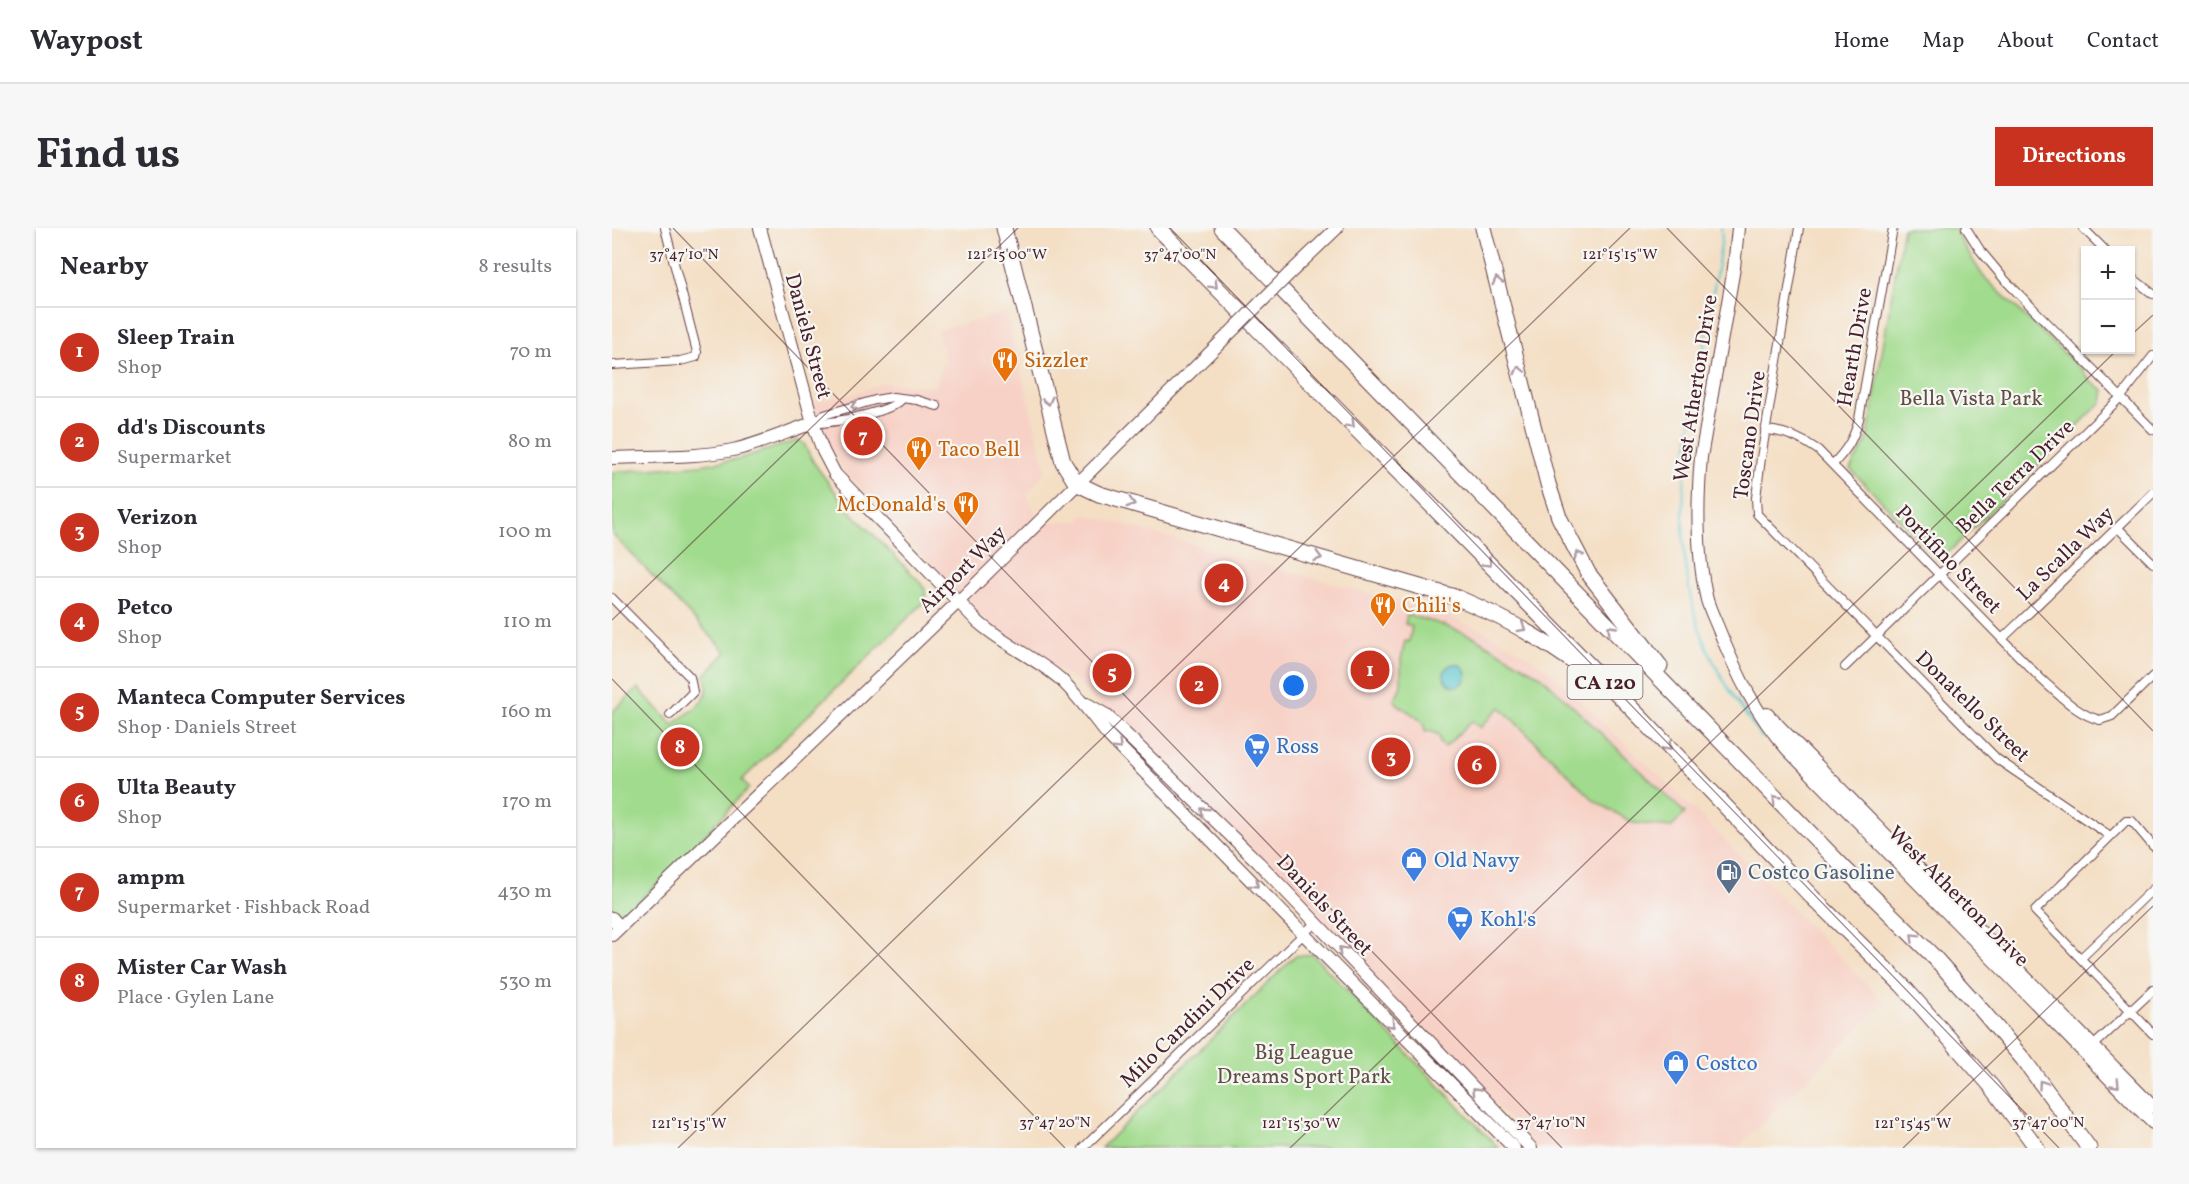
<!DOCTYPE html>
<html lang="en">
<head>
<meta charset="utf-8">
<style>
	body { margin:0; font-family:Vollkorn,serif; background:#f7f7f7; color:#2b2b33 }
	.controls { position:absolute; right:18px; top:18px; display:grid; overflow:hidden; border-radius:0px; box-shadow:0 2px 4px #0004 }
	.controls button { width:54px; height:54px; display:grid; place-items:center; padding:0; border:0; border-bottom:2px solid #e1e1e2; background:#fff; color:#2b2b33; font:30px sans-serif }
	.you { position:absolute; left:682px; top:458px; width:21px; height:21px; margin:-15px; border:4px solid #fff; border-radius:50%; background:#1a73e8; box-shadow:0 0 0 9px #1a73e833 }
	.badge { display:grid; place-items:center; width:39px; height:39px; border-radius:50%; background:#c8321e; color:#fff; font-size:20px; font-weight:700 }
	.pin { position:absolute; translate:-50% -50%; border:3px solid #fff; box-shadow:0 2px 6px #0006 }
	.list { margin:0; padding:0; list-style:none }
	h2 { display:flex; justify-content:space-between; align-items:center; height:78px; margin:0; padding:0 24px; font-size:26px }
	h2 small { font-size:20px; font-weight:400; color:#7c7c81 }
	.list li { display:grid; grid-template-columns:39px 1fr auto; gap:18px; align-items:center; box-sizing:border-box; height:90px; padding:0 24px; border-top:2px solid #e1e1e2 }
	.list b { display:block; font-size:22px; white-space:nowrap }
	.list p { margin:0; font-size:20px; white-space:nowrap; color:#7c7c81 }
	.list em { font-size:20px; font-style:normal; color:#7c7c81 }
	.map { position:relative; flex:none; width:1541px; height:920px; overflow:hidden; border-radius:0px }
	header { display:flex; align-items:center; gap:36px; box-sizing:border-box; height:84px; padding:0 30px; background:#fff; border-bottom:2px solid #e1e1e2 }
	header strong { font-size:28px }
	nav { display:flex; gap:33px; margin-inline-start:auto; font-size:21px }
	.intro { display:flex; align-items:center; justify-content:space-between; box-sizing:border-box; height:144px; padding:0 36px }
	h1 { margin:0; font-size:42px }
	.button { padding:15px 27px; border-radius:0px; background:#c8321e; color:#fff; font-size:21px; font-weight:700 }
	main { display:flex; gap:36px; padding:0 36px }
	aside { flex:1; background:#fff; border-radius:0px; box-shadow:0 2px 4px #0004 }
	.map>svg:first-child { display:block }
	.built { fill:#f7d1c6 }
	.green { fill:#a1db8d; stroke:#767d5c; stroke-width:1.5 }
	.water { fill:#59c6d0; stroke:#52727e; stroke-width:1.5 }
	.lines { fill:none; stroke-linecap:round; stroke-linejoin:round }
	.stream { stroke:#59c6d0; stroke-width:2 }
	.street-casing { stroke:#643c42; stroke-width:10 }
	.secondary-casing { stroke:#643c42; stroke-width:14 }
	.highway-casing { stroke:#643c42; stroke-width:17 }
	.street { stroke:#fff; stroke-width:8 }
	.secondary { stroke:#fff; stroke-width:12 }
	.highway { stroke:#fff; stroke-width:15 }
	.secondary-bridge-casing { stroke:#643c42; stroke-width:14; stroke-linecap:butt }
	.secondary-bridge { stroke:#fff; stroke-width:12 }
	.oneway { stroke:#ae9aa0 }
	.ticks { fill:none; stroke:#4a1f2b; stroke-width:1.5; stroke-opacity:0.45 }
	.labels { text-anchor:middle; stroke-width:4.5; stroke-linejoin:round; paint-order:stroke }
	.shield { fill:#f6f6f2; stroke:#7e6067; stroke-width:1.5 }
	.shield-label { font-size:20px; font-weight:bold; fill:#4a1f2b }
	.street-label { font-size:21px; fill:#4a1f2b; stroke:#f6f6f2 }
	.food-label { font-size:21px; fill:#c56008; stroke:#f6f6f2; text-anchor:start }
	.park-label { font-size:21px; fill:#604e44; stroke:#f6f6f2 }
	.shop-label { font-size:21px; fill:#366cbe; stroke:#f6f6f2; text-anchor:start }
	.service-label { font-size:21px; fill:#4e5e75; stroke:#f6f6f2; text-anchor:start }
	.ticks-label { font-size:15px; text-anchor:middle; fill:#4a1f2b; stroke:#f6f6f2; stroke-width:4.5; stroke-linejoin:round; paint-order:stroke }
</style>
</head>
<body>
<header>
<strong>Waypost</strong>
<nav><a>Home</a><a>Map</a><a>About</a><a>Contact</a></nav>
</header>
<div class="intro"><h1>Find us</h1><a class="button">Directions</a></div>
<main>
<aside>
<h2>Nearby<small>8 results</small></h2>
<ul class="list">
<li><span class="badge">1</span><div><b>Sleep Train</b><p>Shop</p></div><em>70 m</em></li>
<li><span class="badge">2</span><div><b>dd's Discounts</b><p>Supermarket</p></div><em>80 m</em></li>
<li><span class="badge">3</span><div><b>Verizon</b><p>Shop</p></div><em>100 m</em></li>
<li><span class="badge">4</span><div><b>Petco</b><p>Shop</p></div><em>110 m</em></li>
<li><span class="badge">5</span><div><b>Manteca Computer Services</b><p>Shop · Daniels Street</p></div><em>160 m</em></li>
<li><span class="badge">6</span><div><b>Ulta Beauty</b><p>Shop</p></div><em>170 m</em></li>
<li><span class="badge">7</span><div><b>ampm</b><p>Supermarket · Fishback Road</p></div><em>430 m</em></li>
<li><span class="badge">8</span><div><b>Mister Car Wash</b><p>Place · Gylen Lane</p></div><em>530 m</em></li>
</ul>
</aside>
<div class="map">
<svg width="1541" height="920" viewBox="0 0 1541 920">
	<rect width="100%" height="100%" fill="#f6f6f2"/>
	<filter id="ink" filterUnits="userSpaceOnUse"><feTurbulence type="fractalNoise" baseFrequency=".0167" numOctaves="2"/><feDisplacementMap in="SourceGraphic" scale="12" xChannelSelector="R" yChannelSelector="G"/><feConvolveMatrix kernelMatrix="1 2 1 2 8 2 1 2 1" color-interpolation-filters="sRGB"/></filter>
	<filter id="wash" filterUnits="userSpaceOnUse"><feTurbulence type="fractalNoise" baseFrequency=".008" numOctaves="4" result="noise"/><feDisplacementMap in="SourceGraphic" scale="24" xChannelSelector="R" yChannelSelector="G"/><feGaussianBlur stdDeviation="1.35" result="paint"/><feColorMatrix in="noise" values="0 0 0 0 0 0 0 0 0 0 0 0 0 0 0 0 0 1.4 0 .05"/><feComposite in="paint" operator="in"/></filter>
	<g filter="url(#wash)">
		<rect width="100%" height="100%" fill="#f4dfc5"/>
		<path class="built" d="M394,85l40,157 -19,24 10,24 -78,77 -112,-120 -19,-30 -16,-42 45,-10 24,-10 54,3 10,-26 -8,-30z
			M473,286l360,101 39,16 30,16 34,23 146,139 191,194 -148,145h-200l-217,-226 -204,-203 -42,-39 -75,-48 -33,-30 75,-80 37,-1z"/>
		<path class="green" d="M1291,0h53l1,7 26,41 100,95 8,11 13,8 -2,12 -162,159 -90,-92 17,-28z
			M187,212l5,4 10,19 33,45 74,75c5,7 6,11 2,20l-181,177 7,8 -83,88 -46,43 -8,-9v-198l26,-24 35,37c16,-15 43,-23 31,-49l22,-24 -114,-118v-62l88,-7 38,-6z
			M795,387l30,8 37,14 67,39 144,137 -13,14 -39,-4 -38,-22 -95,-94 -20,21 -8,-7 -27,26 -4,-3 -2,-9 -9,-4 -5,1c0,-16 -22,-20 -31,-32l7,-14v-26l4,-19 4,1 3,-16 -7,-2z
			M700,726l187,194h-398l194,-192z"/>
		<path class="water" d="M832 447a11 11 0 1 1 22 0a11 11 0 1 1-22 0Z"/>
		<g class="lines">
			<path class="stream" d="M1109,0l1,10c-7,43 -14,87 -22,130 -15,90 -32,189 6,277 14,34 35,63 56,93"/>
		</g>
	</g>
	<g filter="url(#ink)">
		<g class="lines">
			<g class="street-casing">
				<path id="street" d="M1187,0l-38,230 -5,40 1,16 240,245 113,77
					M1354,0l14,22 25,30 148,150
					M1471,0l22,22
					M1518,48l23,18
					M0,137l68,-4 16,-4 1,-5 -32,-124
					M201,195l11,-8 51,-15 18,-3 24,3 20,6
					M201,195c17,1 77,-11 88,-23
					M1153,202c20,1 36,8 53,20l223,229c17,15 37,36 59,41l12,-4 41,-40
					M1221,236c14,-14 21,-26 26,-45l34,-191
					M1506,300l35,35
					M0,370l78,79 3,15 -23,23
					M1390,411l151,-146
					M1233,439l276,-270 32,-41
					M1541,618l-21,-25h-6l-91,90 118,123
					M1469,730l72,-69
					M1478,821l63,-59
					M471,920l233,-226"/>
			</g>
			<g class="secondary-casing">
				<path id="secondary" d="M148,0l53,195 10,28 12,23 143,148c25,22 56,35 81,56 19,17 33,38 49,57l406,413
					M1126,0l-4,40 -33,189c-4,47 -5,96 6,143 3,10 8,20 12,30 17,42 37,85 68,119l366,374
					M676,47l49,-47
					M0,230c40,-2 82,0 121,-8 27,-6 53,-18 80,-27
					M475,476l19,11 153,148 272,285
					M1155,486l386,393
					M0,690l8,9
					M0,707l346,-333 277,-274"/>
			</g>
			<g class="highway-casing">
				<path id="highway" d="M392,0l59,234 13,21 23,11 359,104c45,19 82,39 121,68
					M546,0l485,492 169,177 91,89 89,101 45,61
					M610,0l622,640 90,89 45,50 44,52 66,89
					M871,0l65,256 11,33 29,56 72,93"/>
			</g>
			<use href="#street" class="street"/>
			<use href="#secondary" class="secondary"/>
			<use href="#highway" class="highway"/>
			<g class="secondary-bridge-casing">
				<path id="secondary-bridge" d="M623,100l53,-53"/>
			</g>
			<use href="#secondary-bridge" class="secondary-bridge"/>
		</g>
		<defs><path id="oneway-chevron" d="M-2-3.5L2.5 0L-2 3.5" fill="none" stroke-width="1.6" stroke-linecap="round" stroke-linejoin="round" transform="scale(1.5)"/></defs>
		<g class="oneway">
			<use href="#oneway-chevron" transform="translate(885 53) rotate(-104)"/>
			<use href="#oneway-chevron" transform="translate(602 57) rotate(45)"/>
			<use href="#oneway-chevron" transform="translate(907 142) rotate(-104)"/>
			<use href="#oneway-chevron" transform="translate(436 173) rotate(76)"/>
			<use href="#oneway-chevron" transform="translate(243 178) rotate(164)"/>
			<use href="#oneway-chevron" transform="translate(739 196) rotate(45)"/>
			<use href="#oneway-chevron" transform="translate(519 275) rotate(16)"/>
			<use href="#oneway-chevron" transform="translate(966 327) rotate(-119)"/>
			<use href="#oneway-chevron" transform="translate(706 329) rotate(16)"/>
			<use href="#oneway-chevron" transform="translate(876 335) rotate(45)"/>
			<use href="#oneway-chevron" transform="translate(910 400) rotate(31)"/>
			<use href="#oneway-chevron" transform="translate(999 401) rotate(-134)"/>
			<use href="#oneway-chevron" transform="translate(506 518) rotate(45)"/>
			<use href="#oneway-chevron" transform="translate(1056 519) rotate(46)"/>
			<use href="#oneway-chevron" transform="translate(1164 571) rotate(-134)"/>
			<use href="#oneway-chevron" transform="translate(592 583) rotate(-137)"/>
			<use href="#oneway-chevron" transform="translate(643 656) rotate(45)"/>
			<use href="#oneway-chevron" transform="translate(1302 709) rotate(-135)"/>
			<use href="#oneway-chevron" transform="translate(730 722) rotate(-133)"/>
			<use href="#oneway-chevron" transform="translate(779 796) rotate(46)"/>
			<use href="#oneway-chevron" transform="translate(1430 856) rotate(-126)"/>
			<use href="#oneway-chevron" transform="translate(1504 856) rotate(46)"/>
			<use href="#oneway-chevron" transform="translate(864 863) rotate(-134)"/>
		</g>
	</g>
	<path class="ticks" d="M61,0l889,920M558,0l889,920M1055,0l486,503M1518,108l23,-21M0,392l406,-392M0,451l453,469M66,920l952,-920M678,920l827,-798M1291,920l250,-242"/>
	<defs>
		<g id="restaurant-pin" transform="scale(1.35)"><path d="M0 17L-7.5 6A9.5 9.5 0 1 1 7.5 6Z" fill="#e8710a" stroke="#f6f6f2"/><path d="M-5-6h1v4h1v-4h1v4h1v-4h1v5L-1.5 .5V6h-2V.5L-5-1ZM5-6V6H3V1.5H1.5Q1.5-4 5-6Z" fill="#fff"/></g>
		<g id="supermarket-pin" transform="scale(1.35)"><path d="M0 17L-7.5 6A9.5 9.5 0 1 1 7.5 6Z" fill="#3f7fe0" stroke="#f6f6f2"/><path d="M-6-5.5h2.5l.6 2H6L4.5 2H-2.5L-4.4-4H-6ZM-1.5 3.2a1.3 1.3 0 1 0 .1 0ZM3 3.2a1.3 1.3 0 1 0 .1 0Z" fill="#fff"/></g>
		<g id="shop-pin" transform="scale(1.35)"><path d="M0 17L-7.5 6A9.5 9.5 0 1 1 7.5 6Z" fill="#3f7fe0" stroke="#f6f6f2"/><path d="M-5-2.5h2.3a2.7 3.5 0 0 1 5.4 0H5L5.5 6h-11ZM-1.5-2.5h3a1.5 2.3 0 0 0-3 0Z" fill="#fff"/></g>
		<g id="fuel-pin" transform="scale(1.35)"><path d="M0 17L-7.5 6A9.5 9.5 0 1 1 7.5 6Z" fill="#5c6f8a" stroke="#f6f6f2"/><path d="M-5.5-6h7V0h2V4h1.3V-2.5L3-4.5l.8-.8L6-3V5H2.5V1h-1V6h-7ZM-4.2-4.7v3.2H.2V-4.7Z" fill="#fff"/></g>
	</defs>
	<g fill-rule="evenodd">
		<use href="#restaurant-pin" x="393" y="132"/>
		<use href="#restaurant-pin" x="307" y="221"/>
		<use href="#restaurant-pin" x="354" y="276"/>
		<use href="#restaurant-pin" x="771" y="377"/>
		<use href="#supermarket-pin" x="645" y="518"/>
		<use href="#shop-pin" x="802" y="632"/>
		<use href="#fuel-pin" x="1117" y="644"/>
		<use href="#supermarket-pin" x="848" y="691"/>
		<use href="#shop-pin" x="1064" y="835"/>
	</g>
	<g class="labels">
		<rect class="shield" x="955.5" y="437" width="75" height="34" rx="4.5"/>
		<g class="shield-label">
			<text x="993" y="461">CA 120</text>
		</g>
		<g class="street-label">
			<text transform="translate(197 108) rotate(75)" y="7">Daniels Street</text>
			<text transform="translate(1242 119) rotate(-80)" y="7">Hearth Drive</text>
			<text transform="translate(1083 160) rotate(-81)" y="7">West Atherton Drive</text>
			<text transform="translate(1137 207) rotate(-82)" y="7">Toscano Drive</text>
			<text transform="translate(1403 248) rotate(-44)" y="7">Bella Terra Drive</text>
			<text transform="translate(1453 325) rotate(-44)" y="7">La Scalla Way</text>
			<text transform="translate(1337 331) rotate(46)" y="7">Portifino Street</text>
			<text transform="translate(350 341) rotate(-45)" y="7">Airport Way</text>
			<text transform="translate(1361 478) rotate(44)" y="7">Donatello Street</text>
			<text transform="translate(1347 668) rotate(45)" y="7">West Atherton Drive</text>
			<text transform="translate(713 677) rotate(47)" y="7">Daniels Street</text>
			<text transform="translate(575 794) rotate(-44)" y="7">Milo Candini Drive</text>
		</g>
		<g class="food-label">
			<text x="412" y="139">Sizzler</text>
			<text x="326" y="228">Taco Bell</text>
			<text x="334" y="283" text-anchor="end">McDonald's</text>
			<text x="790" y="384">Chili's</text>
		</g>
		<g class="park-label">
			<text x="1359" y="177">Bella Vista Park</text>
			<text x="692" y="831">Big League<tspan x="692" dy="24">Dreams Sport Park</tspan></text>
		</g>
		<g class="shop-label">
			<text x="664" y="525">Ross</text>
			<text x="822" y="639">Old Navy</text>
			<text x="868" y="698">Kohl's</text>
			<text x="1084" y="842">Costco</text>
		</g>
		<g class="service-label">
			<text x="1136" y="651">Costco Gasoline</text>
		</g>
	</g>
	<g class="ticks-label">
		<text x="395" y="31">121°15'00"W</text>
		<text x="1008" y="31">121°15'15"W</text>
		<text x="72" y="31">37°47'10"N</text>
		<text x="568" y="31">37°47'00"N</text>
		<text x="443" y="899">37°47'20"N</text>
		<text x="939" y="899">37°47'10"N</text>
		<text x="1436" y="899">37°47'00"N</text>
		<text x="77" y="900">121°15'15"W</text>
		<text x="689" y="900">121°15'30"W</text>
		<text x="1301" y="900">121°15'45"W</text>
	</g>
</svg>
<div class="controls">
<button>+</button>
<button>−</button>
</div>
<div class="you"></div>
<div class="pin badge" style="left:758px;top:442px">1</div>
<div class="pin badge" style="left:587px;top:457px">2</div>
<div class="pin badge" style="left:779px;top:529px">3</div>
<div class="pin badge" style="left:612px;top:355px">4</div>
<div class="pin badge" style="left:500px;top:445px">5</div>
<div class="pin badge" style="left:865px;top:537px">6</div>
<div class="pin badge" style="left:251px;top:208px">7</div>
<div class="pin badge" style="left:68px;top:519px">8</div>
</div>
</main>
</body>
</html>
